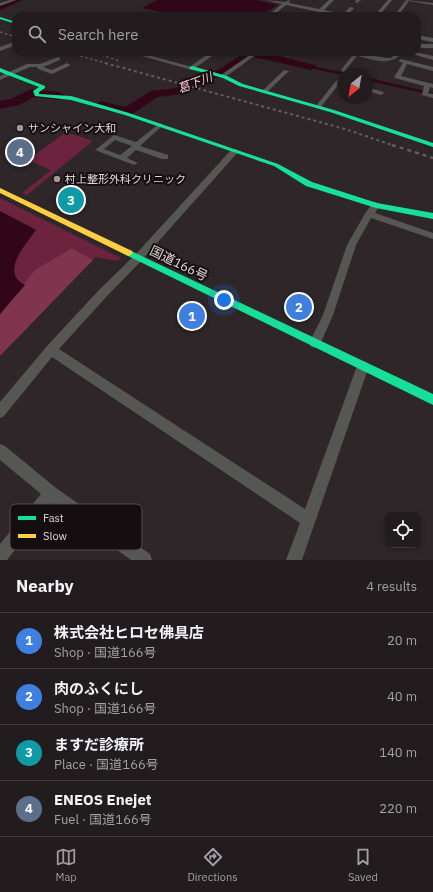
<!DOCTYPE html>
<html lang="en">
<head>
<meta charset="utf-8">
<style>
	body { margin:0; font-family:"IBM Plex Sans","Noto Sans JP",sans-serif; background:#2e292b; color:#f1f3f6 }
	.controls { position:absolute; right:12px; bottom:12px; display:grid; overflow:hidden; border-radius:8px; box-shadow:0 2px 6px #0003 }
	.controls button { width:36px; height:36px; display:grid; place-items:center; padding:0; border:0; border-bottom:1px solid #3f3a3c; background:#221c1e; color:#f1f3f6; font:20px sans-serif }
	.compass { position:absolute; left:337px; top:68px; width:36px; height:36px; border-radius:50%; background:#221c1e; box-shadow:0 2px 6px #0003; rotate:211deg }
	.you { position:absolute; left:224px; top:300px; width:14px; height:14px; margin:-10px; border:3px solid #fff; border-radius:50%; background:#1a73e8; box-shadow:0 0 0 6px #1a73e833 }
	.badge { display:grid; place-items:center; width:26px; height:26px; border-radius:50%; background:#a2989a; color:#fff; font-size:13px; font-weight:700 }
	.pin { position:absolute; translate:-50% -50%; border:2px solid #fff; box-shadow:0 1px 4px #0006 }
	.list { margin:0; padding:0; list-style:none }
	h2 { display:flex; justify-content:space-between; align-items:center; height:52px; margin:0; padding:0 16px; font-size:17px }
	h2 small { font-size:13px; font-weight:400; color:#a2a1a4 }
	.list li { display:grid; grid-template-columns:26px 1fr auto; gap:12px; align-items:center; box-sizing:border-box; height:56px; padding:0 16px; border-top:1px solid #3f3a3c }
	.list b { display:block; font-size:15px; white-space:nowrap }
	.list p { margin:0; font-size:13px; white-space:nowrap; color:#a2a1a4 }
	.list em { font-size:13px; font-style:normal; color:#a2a1a4 }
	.icon { flex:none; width:22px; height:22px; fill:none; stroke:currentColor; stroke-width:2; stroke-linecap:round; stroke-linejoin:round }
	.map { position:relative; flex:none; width:433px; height:560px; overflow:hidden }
	.search { position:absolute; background:#221c1e; box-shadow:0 2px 6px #0003; left:12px; right:12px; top:12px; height:44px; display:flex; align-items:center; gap:10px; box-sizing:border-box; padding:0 14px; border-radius:12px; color:#a2a1a4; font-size:15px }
	.sheet { height:276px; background:#221c1e }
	nav { display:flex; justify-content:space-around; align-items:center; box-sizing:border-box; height:56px; border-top:1px solid #3f3a3c; background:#221c1e; font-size:11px; color:#a2a1a4 }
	nav a { display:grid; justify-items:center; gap:2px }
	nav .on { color:#a2989a }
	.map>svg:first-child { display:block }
	.green { fill:#6b233e }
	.forest { fill:#80344e }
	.water { fill:#310718 }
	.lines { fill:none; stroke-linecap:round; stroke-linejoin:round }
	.stream { stroke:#310718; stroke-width:2.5 }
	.river { fill:#310718; fill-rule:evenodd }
	.street { fill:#565755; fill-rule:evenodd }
	.fast { fill:#16e098; fill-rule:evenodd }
	.slow { fill:#ffcf43; fill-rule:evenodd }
	.rail-far2 { stroke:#615f5e; stroke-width:1.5; stroke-dasharray:2.5 2.5; stroke-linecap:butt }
	.rail-far1 { stroke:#615f5e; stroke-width:2; stroke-dasharray:3 3; stroke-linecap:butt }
	.rail { stroke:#615f5e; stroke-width:2.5; stroke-dasharray:4 4; stroke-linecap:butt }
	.poi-dot { fill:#a2989a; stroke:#150e10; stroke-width:1.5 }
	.labels { text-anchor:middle; stroke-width:4; stroke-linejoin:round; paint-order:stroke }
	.far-poi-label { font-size:11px; fill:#e0d5d8; stroke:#150e10; text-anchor:start }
	.far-water-label { font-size:12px; font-style:italic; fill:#fac6d3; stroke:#150e10 }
	.street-label { font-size:13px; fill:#e0d5d8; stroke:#150e10 }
	.key { fill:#150e10; stroke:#524a4c; stroke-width:1 }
	.key-label { font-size:11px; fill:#e0d5d8 }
</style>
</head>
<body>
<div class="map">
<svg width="433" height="560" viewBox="0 0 433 560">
	<rect width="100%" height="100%" fill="#2e2628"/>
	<path class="green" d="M66,132l27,9 -66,54 -5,-2 29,-23 -23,-10z
		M0,198l121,60 -4,3 -22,-4 -2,3 -21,-12 -36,21 -11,16c-25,-12 -1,-39 11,-55l-36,-19z"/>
	<path class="forest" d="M72,248l21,12 -93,96v-42l36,-45z"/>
	<path class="water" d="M157,0h99l22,5 -19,11h-78l-39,-8z
		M0,211l36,19c-12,16 -36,43 -11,55l-25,29z"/>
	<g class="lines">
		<path class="stream" d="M311,67l33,7
			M367,79l66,15"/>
		<path class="river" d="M11,0h12l-23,10v-6z
			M246,52h16l53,13 2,2 -6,3 -57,-13 -28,18 -18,5 -25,14 -25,3 -26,17c-7,1 -34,-4 -38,-9l7,-4 24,6 26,-16 25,-3 24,-14 18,-4z
			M32,89l27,3 6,4 -6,4 -25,-3 -15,8 -19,4v-8l10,-2z"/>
		<path class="street" d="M10,0h6l-16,6v-3z
			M265,0l19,2 6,-2 -1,3 30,6 10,-9h5l-10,10 19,4 7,-7 4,1 -7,8h-9l-52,-11 -14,11h-5l15,-12z
			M356,0h5l-4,3 -2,-1z
			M388,0h4l-13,16h-5z
			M406,0l27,3v2l-24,-4 -11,15h-4z
			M417,35l16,3v4l-16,-3z
			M16,41v4l-16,6v-4z
			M417,44h16v4h-16z
			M128,52h9l51,14h3l20,-14h7l-26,18z
			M288,52h6l-6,5 -3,-2z
			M338,52h12l37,6h4l7,-6h6c-14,15 -29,8 -47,4l-13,16 -3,-2 11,-14z
			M405,52h10l18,4v4z
			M251,54l5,1 -31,22h-4v-2z
			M58,57l2,1v2l-17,7 9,3 15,-7 3,2 -1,1 -17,8 -14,-5 -1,-2h-7l-30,13v-4l27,-12h13z
			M401,59l32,8v4l-26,-7 -6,12 32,8v4l-3,-1 -2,6 5,1v4l-11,-3 2,-9 -29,-8 -1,-1 9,-14 -5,-2z
			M284,70l5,1 -23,22h-4v-2z
			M338,80l5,1v4l-4,-1 -19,24h-4v-2l20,-25z
			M367,87l16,5 1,1 -3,2 -14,-4z
			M160,123l2,1v2l-22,20 28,9v4h-6l-26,-9 -9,8 11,5 -4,2 -39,-15 19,-15 22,7zM115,140l17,6 -12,9 -16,-6z
			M232,149h3l4,2 -98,110 -34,35 -48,53 246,160 52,-143 2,-4 4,-1 4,1 2,4 -67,194h-16l14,-37 -248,-166 -48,59 -4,2v-16l47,-56 52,-56 36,-35z
			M376,202l4,3 -5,8 58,20v6l-62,-21 -15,27 -23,70 -14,32 -4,1 -4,-1 -2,-4 14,-28 24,-70 19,-33 7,-9z
			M0,444l5,2 51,42 94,66 2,6h-21l-79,-57 -45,57h-7v-16l41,-50 -41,-34z"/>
		<path class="fast" d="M0,17l16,5v2l-16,-5z
			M192,66l35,10 16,8 91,26 99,33v4l-103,-35 -91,-26 -16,-8 -33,-9 -1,-1z
			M0,68l45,18v2l-6,4v2l32,2 58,17 149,51 34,18 65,21 56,10v6l-57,-11 -70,-22 -32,-20 -149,-51 -54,-15 -36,-4 -2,-5 6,-4 -39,-15z
			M129,250l304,144v11l-307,-150 -1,-2 1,-2z"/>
		<path class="slow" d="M0,188l132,63 1,2 -4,3 -3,-1 -126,-62z"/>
		<path class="rail-far2" d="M0,32l16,5
			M66,52l43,12
			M92,52l28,9"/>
		<path class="rail-far1" d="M105,63l240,66 50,17"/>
		<path class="rail" d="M392,145l41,13"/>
	</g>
	<g class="poi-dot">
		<circle cx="20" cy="128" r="4"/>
		<circle cx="57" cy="179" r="4"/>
	</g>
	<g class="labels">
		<g class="far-poi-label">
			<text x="28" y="132">サンシャイン大和</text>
			<text x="65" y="183">村上整形外科クリニック</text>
		</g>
		<g class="far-water-label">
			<text transform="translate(195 83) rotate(-21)" y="4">葛下川</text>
		</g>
		<g class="street-label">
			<text transform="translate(179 263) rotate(26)" y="5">国道166号</text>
		</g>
	</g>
	<rect x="10" y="504" width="132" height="46" rx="6" class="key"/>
	<rect x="18" y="516" width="18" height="4" fill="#16e098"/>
	<rect x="18" y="534" width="18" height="4" fill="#ffcf43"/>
	<g class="key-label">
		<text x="43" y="522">Fast</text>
		<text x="43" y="540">Slow</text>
	</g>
</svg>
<div class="controls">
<button><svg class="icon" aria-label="locate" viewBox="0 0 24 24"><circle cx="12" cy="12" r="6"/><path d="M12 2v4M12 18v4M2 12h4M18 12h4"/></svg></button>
</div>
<svg class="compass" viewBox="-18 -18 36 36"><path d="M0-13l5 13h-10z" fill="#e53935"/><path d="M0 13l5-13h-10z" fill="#a2a1a4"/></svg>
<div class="you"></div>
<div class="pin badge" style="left:192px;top:316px;background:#3f7fe0">1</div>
<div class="pin badge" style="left:299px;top:307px;background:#3f7fe0">2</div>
<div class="pin badge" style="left:71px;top:200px;background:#0f9aa8">3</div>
<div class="pin badge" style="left:20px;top:152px;background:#5c6f8a">4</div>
<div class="search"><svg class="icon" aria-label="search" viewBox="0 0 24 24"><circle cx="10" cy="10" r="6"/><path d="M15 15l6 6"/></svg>Search here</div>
</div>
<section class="sheet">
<h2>Nearby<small>4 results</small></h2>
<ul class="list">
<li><span class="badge" style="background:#3f7fe0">1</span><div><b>株式会社ヒロセ佛具店</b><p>Shop · 国道166号</p></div><em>20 m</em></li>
<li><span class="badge" style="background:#3f7fe0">2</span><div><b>肉のふくにし</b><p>Shop · 国道166号</p></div><em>40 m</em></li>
<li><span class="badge" style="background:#0f9aa8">3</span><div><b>ますだ診療所</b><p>Place · 国道166号</p></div><em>140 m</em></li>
<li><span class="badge" style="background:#5c6f8a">4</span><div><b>ENEOS Enejet</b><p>Fuel · 国道166号</p></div><em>220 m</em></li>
</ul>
</section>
<nav>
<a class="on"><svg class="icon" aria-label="map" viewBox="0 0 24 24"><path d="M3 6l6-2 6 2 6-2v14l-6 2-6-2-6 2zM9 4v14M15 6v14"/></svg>Map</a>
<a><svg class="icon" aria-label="directions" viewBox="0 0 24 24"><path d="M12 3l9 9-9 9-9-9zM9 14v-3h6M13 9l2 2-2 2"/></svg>Directions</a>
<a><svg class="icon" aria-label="saved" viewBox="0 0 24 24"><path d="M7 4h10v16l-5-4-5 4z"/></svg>Saved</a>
</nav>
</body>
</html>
